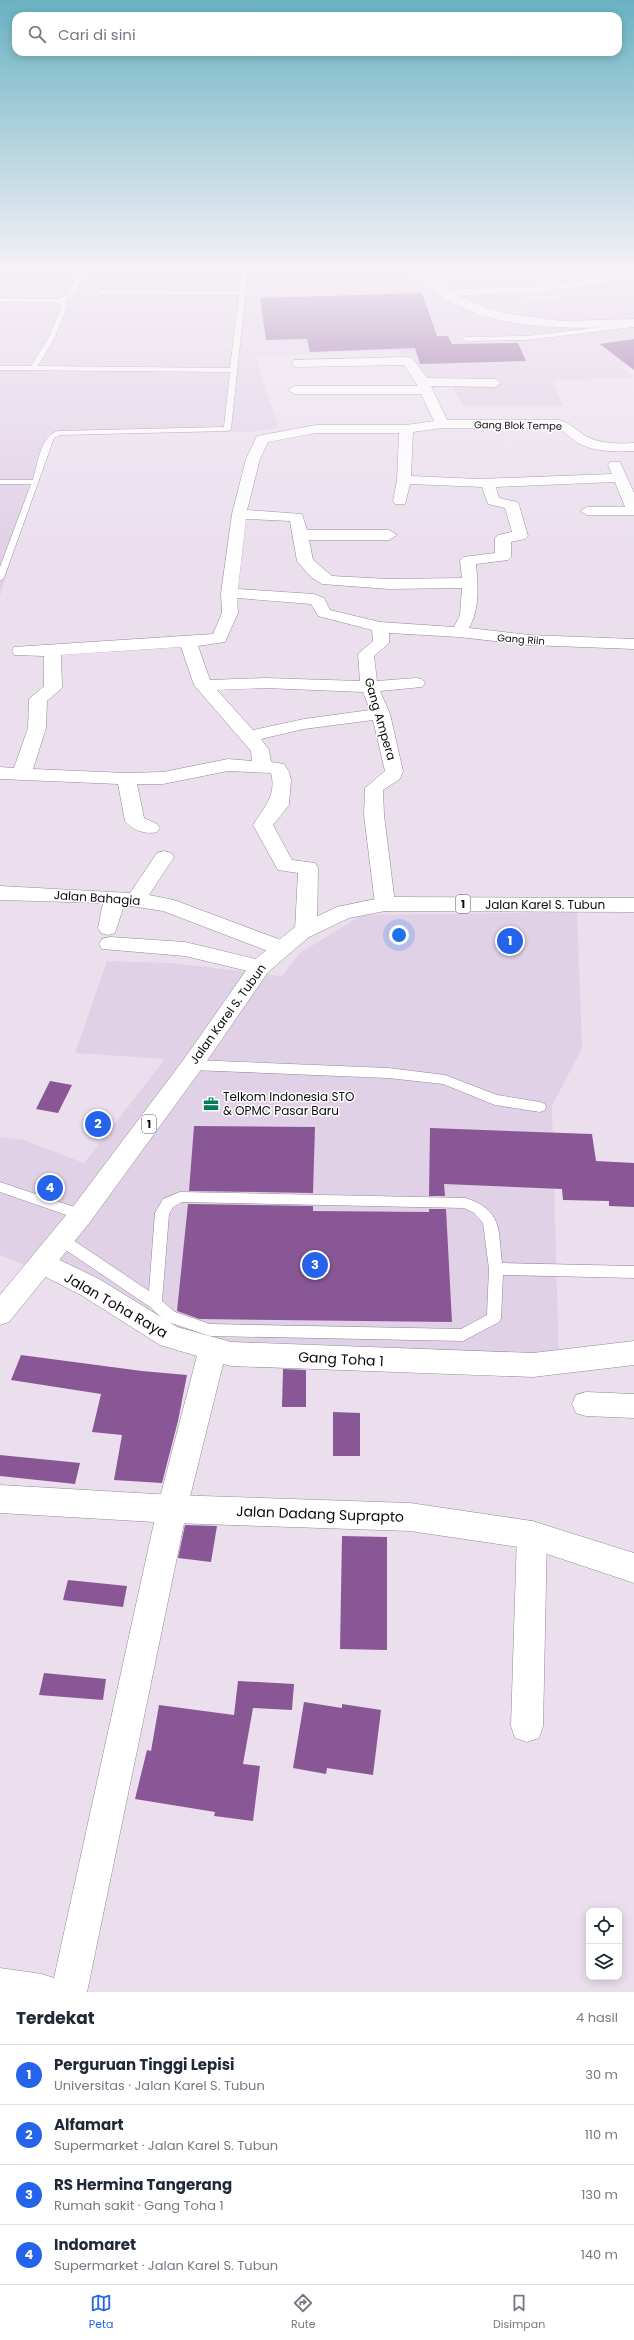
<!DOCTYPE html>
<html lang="id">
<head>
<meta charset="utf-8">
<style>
	body { margin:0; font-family:Poppins,sans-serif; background:#f6f6f7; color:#1f2937 }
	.controls { position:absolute; right:12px; bottom:12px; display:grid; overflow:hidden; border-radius:8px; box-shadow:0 2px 10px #0003 }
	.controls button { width:36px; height:36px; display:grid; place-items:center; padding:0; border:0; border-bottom:1px solid #e0e1e3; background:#fff; color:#1f2937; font:20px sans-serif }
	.you { position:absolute; left:399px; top:935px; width:14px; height:14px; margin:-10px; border:3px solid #fff; border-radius:50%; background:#1a73e8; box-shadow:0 0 0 6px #1a73e833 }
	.badge { display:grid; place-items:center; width:26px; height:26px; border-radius:50%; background:#2563eb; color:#fff; font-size:13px; font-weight:700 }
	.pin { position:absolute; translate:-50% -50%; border:2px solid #fff; box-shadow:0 1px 4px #0006 }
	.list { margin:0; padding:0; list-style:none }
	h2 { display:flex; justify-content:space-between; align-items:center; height:52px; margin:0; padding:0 16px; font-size:17px }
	h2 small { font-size:13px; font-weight:400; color:#747a83 }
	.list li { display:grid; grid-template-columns:26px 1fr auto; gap:12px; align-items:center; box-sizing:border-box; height:60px; padding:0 16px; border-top:1px solid #e0e1e3 }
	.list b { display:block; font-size:15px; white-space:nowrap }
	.list p { margin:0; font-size:13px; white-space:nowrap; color:#747a83 }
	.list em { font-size:13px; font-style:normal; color:#747a83 }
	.icon { flex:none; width:22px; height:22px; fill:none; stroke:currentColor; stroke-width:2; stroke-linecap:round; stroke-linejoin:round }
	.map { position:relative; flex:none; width:634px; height:1992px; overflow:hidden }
	.search { position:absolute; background:#fff; box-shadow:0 2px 10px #0003; left:12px; right:12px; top:12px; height:44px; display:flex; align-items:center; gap:10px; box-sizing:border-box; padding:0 14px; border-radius:12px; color:#747a83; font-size:15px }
	.sheet { height:292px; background:#fff }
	nav { display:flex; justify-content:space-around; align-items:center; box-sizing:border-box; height:56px; border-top:1px solid #e0e1e3; background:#fff; font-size:11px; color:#747a83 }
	nav a { display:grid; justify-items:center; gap:2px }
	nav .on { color:#2563eb }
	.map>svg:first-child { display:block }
	.built { fill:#e1d1e6 }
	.building { fill:#895796 }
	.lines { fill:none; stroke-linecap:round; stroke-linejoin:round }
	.lane-casing { stroke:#938895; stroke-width:1 }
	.street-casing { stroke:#938895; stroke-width:1 }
	.secondary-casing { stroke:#938895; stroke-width:1 }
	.primary-casing { stroke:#938895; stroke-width:1 }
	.highway-casing { stroke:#938895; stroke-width:1 }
	.lane { fill:#fff; fill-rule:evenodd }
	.street { fill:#fff; fill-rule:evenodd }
	.secondary { fill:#fff; fill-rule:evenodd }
	.primary { fill:#fff; fill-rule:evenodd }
	.highway { fill:#fff; fill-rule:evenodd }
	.labels { text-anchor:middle; stroke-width:3; stroke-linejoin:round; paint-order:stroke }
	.far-street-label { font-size:10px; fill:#0d0a0e; stroke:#fff }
	.shield { fill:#fff; stroke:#565456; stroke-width:1 }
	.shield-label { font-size:11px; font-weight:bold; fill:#0d0a0e }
	.street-label { font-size:12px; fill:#0d0a0e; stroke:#fff }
	.poi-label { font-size:12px; fill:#0d0a0e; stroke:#fff; text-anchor:start }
	.near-street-label { font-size:14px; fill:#0d0a0e; stroke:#fff }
</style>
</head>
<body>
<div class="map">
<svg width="634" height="1992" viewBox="0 0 634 1992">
	<rect width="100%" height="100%" fill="#ebdfee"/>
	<path class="built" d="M0,269h411v19l102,-1 6,15 43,-4 -8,-10 80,-11v88l-13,2 13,10 -81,4 10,25h-99l-13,-21 -30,-1 -22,-34 -144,6 24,72 -30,4 -201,2 -48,162z
		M577,912l5,136 -30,58 7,256 -354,-7 -158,-81 -47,-19v-118l24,3 60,23 81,-104 -90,-6 32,-92 65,2 110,13 18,-23 62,-38z"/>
	<path class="building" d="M422,293l15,43h11l4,8 66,-1 8,18 -106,3 -5,-16 -105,4 -3,-13 -41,1 -6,-42z
		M634,339v31l-34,-26z
		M50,1081l22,4 -14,28 -22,-4z
		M194,1126l121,1 -2,66 -124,-2z
		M430,1128l162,6 4,27 38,2v44l-25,-1v-5l-46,-1 -1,-11 -118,-5 1,12h-16z
		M188,1204l125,2v5l116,1v-3h17l6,113 -253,-3 -22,-8z
		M21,1355l121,16 45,4 -9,46 -16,62 -48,-3 8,-45 -30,-3 9,-38 -90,-14z
		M283,1369l23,1v37h-24z
		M333,1412l27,1v43h-27z
		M0,1455l80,8 -5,21 -75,-8z
		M185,1525l32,1 -6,36 -33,-4z
		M342,1536l45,1v113l-47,-1z
		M68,1580l59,6 -4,21 -60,-7z
		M44,1673l62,6 -3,21 -64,-5z
		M238,1681l56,3 -2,26 -39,-2 -10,56 17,2 -7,55 -39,-5 1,-4 -80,-13 12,-49 4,1 8,-46 75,10z
		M304,1702l38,6v-4l39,6 -8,65 -46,-7 -1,6 -33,-6z"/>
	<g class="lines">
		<g class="lane-casing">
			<path id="lane" d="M79,269h6l-9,23 -11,9 3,4 -14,34 -16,27 192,2 9,-73 -140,-1 -3,-2 3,-2 140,1 3,-22h6l-17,160 -4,2 -167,4 -6,3 -50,140 -4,3v-14l31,-83h-31v-4h33c5,-16 7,-44 25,-49l166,-4 6,-55 -230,-2v-4h31l17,-27 14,-34 -7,-3h-55v-4l60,1 10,-8z
				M634,323v4l-107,13 -61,1 -3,-2 3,-2 61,-1z
				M192,1060l196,8 57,7 52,20 43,7 5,2 1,3 -1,3 -5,2 -45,-7 -52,-21 -55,-6 -196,-8 -4,-2 -2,-3 2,-3z
				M0,1182l86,29 2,4 -2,4 -5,1 -81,-28z
				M180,1192l285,6c38,12 33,31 37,65l132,3v12l-131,-3 -2,43 -2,4 -36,19 -253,-5 -45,-15 -15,-14 -93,-63 -2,-4 2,-4 5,-2 5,2 82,55 6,-78 8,-14zM182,1202l282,6 10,5 9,10 6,46 -2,46 -26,14 -251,-5 -35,-12 -13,-11 7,-87 4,-7z"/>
		</g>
		<g class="street-casing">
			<path id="street" d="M634,273v6l-91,13 -100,4 -6,-3 6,-3 100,-4z
				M408,357l4,1 15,20 68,1 6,4 -6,4 -64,-1 16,34h112c11,3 16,9 25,15 15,9 33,9 50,8v8c-19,1 -39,1 -56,-8 -9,-5 -14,-14 -24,-15h-112l-29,4 -2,44 67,3 134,-5 -4,-9 2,-3h10l14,31v22h-47l-7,-4 7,-4h38l-10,-25 -119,5 3,11 18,4 2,3 9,31 -3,3 -14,3v15l-3,3 -32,4c2,22 4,44 -7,64l60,7 105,4v10l-105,-4 -70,-8 -70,-4v10l-15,13 3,25 39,-3 6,1 3,4 -3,4 -42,4 10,23 13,57 -3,8 -17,11 1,25 11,89 -3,5 -7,2 -7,-2 -3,-5 -11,-89 1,-27 20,-17 -12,-51 -69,9 -43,10 8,11 2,12 13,2 5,8 2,8 -2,25 -16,20 19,35 23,3 3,5 -1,62 -4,5 -7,2 -7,-2 -4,-5 3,-57 -20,-3 -25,-45c11,-17 24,-30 18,-52l-43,-2 -65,13h-26l7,34 13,6 3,4 -3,4c-11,3 -25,-2 -32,-11l-7,-37 -118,-5v-12l14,1 14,-40 1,-29 15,-13v-30l-30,-1 -2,-4 2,-4 199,-13 9,-21 -1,-20 11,-79 14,-55 11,-23 59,-11h90l28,-4 -13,-27h-126l-7,-4 7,-4h123l-14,-21 -106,2 -4,-1 -2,-3 2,-3zM316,433h83l-2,47 -4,21 2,3h10l5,-20 72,3 6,17 17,4 7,24 -14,3 -3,3v15l-32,4 -3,3 2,18 -73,1 -57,-3 -19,-16 -4,-20h80l8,-5 -8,-5h-82l-5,-16 -55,-4 13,-51 8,-17zM246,519l44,2 7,40 14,16 11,7 67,5 73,-1 -2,27 -6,12 -74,-5 -50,-12 -6,-12 -10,-4 -76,-5zM237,598l74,6 7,12 54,14 1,11 -15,13 2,27 -95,-3 -55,2 -12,-34 27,-4 13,-29zM181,647l13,38 57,66 1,10 -24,-2 -65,13 -36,1 -94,-4 13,-41 1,-27 15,-13 -1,-33zM265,688l98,4 7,18 -66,9 -51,11 -36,-40z
				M164,851l7,2 3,4 -25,38 25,5 115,43 3,5 -3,5 -8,2 -8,-2 -110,-42 -39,-6 -9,28 -7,2 -7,-2 -3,-5 5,-25 -103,-3v-14l130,7 27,-40z
				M110,937l75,5 83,20 3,5 -3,5 -8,2 -75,-18 -83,-7 -3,-5 3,-5z
				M43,1252l56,27 78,48 54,15 302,11 101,-12v24l-101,12 -302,-11 -8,-2 -36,145 -100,483h-87v-24l42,6 12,4 103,-469 40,-153 -37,-11 -79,-50 -47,-24 -4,-8 4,-8z
				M586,1392l48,2v24l-48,-2 -10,-3 -4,-9 4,-9z
				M532,1521l11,4 4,10 -4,191 -4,12 -12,4 -12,-4 -4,-12 6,-191 4,-10z"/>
		</g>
		<g class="secondary-casing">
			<path id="secondary" d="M0,1485l172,10 238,8 122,18 102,32v30l-102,-34 -122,-18 -238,-8 -172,-10z"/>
		</g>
		<g class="primary-casing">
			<path id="primary" d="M420,269h12l15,22 40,17 24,6 50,7 73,-2v8c-63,1 -138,5 -194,-31 -8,-5 -14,-19 -20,-27z"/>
		</g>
		<g class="highway-casing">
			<path id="highway" d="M385,897l249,1v14l-249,-1 -36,7 -40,19 -41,35 -68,99 -110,151 -81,100 -9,3v-30l72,-87 112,-149 68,-97 43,-35 42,-20z"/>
		</g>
		<use href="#lane" class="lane"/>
		<use href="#street" class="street"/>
		<use href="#secondary" class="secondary"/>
		<use href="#primary" class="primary"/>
		<use href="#highway" class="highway"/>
	</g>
	<linearGradient id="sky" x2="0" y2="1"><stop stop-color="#69b2c2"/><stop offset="0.49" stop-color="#f6f1f7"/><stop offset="1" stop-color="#f6f1f7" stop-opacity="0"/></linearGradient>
	<rect width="634" height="548" fill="url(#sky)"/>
	<defs>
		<g id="office-bare" transform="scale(1.2)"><path d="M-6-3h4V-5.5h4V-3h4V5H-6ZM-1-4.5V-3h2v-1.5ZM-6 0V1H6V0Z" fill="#067c59" stroke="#fff" stroke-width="2.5" paint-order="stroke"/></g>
	</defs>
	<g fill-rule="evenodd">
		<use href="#office-bare" x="211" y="1104"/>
	</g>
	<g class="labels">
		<g class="far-street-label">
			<text transform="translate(518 425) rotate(1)" y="4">Gang Blok Tempe</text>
			<text transform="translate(521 639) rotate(4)" y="4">Gang Riin</text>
		</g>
		<g class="shield">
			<rect x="456" y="895" width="14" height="18" rx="3"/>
			<rect x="142" y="1115" width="14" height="18" rx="3"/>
		</g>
		<g class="shield-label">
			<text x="463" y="908">1</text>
			<text x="149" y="1128">1</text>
		</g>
		<g class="street-label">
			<text transform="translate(380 719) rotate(74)" y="4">Gang Ampera</text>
			<text transform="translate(97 898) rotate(4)" y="4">Jalan Bahagia</text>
			<text x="545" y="909">Jalan Karel S. Tubun</text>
			<text transform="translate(228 1014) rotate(-54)" y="4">Jalan Karel S. Tubun</text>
		</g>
		<g class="poi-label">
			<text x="223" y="1101">Telkom Indonesia STO<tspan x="223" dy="14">&amp; OPMC Pasar Baru</tspan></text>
		</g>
		<g class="near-street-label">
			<text transform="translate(116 1305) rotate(30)" y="5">Jalan Toha Raya</text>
			<text transform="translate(341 1359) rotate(3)" y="5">Gang Toha 1</text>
			<text transform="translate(320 1514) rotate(2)" y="5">Jalan Dadang Suprapto</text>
		</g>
	</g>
</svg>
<div class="controls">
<button><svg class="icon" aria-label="locate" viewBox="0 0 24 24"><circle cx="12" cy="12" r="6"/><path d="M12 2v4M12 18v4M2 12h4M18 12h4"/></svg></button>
<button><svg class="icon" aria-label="layers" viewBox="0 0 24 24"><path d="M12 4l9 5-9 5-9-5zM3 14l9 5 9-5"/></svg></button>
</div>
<div class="you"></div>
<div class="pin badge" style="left:510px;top:941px">1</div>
<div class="pin badge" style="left:98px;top:1124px">2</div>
<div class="pin badge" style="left:315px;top:1265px">3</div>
<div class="pin badge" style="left:50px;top:1188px">4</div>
<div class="search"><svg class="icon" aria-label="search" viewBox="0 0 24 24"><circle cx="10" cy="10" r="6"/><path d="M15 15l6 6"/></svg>Cari di sini</div>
</div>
<section class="sheet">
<h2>Terdekat<small>4 hasil</small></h2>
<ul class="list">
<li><span class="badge">1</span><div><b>Perguruan Tinggi Lepisi</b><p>Universitas · Jalan Karel S. Tubun</p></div><em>30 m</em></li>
<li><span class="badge">2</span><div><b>Alfamart</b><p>Supermarket · Jalan Karel S. Tubun</p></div><em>110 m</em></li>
<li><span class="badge">3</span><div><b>RS Hermina Tangerang</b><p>Rumah sakit · Gang Toha 1</p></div><em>130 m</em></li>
<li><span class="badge">4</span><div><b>Indomaret</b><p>Supermarket · Jalan Karel S. Tubun</p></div><em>140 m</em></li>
</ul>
</section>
<nav>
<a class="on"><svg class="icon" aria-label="map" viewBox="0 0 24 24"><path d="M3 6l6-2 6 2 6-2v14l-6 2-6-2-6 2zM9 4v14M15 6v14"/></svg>Peta</a>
<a><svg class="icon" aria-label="directions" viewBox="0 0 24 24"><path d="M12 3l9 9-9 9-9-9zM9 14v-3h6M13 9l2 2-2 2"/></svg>Rute</a>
<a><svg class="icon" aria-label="saved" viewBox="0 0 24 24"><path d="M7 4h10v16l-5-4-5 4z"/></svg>Disimpan</a>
</nav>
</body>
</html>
